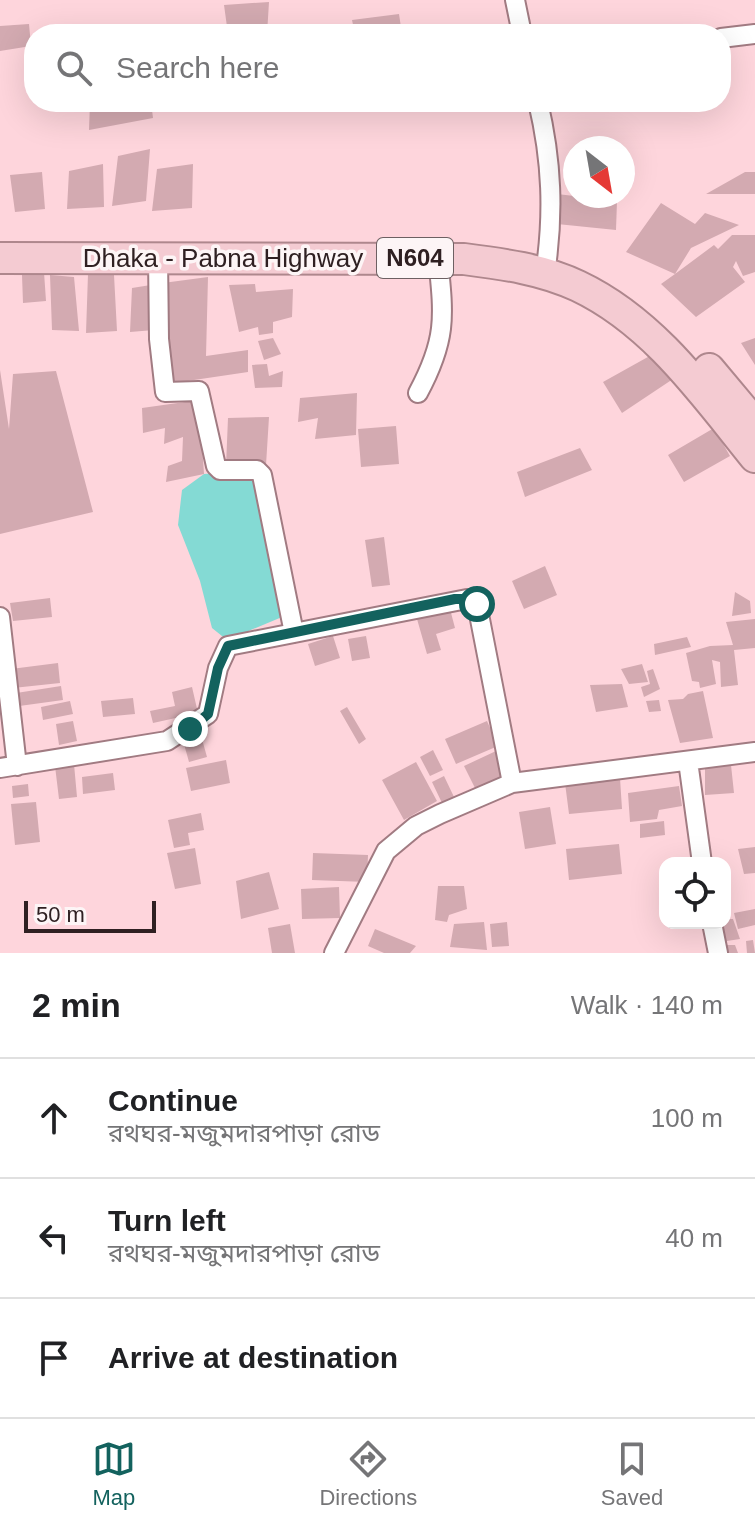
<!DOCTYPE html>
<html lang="en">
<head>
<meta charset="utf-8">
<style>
	body { margin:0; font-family:Arial,"Noto Sans Bengali",sans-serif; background:#f2f2f2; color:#202124 }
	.controls { position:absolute; right:24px; bottom:24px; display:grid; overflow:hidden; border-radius:16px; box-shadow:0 8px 32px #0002 }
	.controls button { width:72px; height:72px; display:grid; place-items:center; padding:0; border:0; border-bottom:2px solid #e0e0e0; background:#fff; color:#202124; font:40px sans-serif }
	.compass { position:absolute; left:563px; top:136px; width:72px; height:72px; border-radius:50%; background:#fff; box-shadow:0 8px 32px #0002; rotate:149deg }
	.scale { position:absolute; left:24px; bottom:20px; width:132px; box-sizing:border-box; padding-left:8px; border:4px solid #2f2022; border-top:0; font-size:22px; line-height:28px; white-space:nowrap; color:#2f2022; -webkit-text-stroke:6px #fdf5f6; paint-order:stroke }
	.stop { position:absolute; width:24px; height:24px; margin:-18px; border:6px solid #13625e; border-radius:50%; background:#fff }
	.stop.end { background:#13625e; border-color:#fff; box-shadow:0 2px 8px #0008 }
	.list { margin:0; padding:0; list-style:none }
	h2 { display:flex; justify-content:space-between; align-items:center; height:104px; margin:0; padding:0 32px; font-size:34px }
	h2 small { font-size:26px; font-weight:400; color:#757577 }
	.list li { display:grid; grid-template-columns:52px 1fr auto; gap:24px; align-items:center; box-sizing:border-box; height:120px; padding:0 32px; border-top:2px solid #e0e0e0 }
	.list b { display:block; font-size:30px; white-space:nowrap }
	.list p { margin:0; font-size:26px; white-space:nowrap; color:#757577 }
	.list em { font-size:26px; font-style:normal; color:#757577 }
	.icon { flex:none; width:44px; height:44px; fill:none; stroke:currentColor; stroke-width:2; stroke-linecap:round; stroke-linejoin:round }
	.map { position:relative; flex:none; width:755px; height:953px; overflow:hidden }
	.search { position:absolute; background:#fff; box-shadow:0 8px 32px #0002; left:24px; right:24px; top:24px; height:88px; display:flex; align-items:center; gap:20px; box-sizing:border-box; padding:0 28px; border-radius:32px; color:#757577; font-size:30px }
	.sheet { height:464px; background:#fff }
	nav { display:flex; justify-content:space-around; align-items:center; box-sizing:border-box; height:112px; border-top:2px solid #e0e0e0; background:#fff; font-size:22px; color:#757577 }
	nav a { display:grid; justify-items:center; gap:4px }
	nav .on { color:#13625e }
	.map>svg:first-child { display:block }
	.built { fill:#fed5dc; fill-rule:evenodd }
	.water { fill:#84dad4 }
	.building { fill:#d3aab1 }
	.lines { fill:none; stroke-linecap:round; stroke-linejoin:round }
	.minor-casing { stroke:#a17b82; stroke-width:22 }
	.trunk-casing { stroke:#ae878d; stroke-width:34 }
	.minor { stroke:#fff; stroke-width:18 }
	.trunk { stroke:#f4cbd2; stroke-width:30 }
	.route { stroke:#13625e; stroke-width:10 }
	.labels { text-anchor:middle; stroke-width:7; stroke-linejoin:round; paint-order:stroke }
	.shield { fill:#fdf5f6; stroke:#6d6062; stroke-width:2 }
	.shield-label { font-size:24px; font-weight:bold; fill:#2f2022 }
	.street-label { font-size:26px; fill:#2f2022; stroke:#fdf5f6 }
</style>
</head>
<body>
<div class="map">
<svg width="755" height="953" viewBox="0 0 755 953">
	<rect width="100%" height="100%" fill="#fce2e7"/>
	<path class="built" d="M0,0h755v953h-755zM34,34h687v68h-687zM575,148h48v48h-48zM665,863h60v60h-60z"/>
	<path class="water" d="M236,472l18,4 28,141 -55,23 -15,-12 -12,-47 -22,-56 4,-35 22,-16z"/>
	<path class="building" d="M269,2l-2,32h-39l-4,-29z
		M399,14l3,20h-47l-3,-14z
		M29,24l2,22 -31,5v-25z
		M275,26h23v8h-23z
		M90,102h61l2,16 -64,12z
		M150,149l-4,52 -34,5 6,-50z
		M103,164l1,43 -37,2 2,-38z
		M193,164l-1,44 -40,3 5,-42z
		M42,172l3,37 -30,3 -5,-37z
		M745,172h10v22h-49z
		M557,194l60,7 -1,29 -59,-6z
		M661,203l34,21 10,-11 34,12 -48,23 -16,26 39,-29 4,4 14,-14h23v37l-12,4 -7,-15 -3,6 12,15 -49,35 -35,-33 14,-10 -49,-22z
		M44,272l2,29 -23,2 -1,-28z
		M88,274l26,1 3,56 -31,2z
		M50,275l24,2 5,54 -27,-1z
		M208,277l-2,79 42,-6v22l-81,12 -4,-101z
		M157,284l-3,46 -24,2 2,-44z
		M255,284l1,8 37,-3 -1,28 -19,5v11l-14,2 -1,-8 -19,5 -10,-47z
		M273,338l8,16 -17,6 -6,-19z
		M755,338v27l-14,-22z
		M655,353l18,26 -51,34 -19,-31z
		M267,364l2,12 14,-5 -1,16 -27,1 -3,-23z
		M0,370l9,59 4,-55 43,-3 37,141 -93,22z
		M357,393l-1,42 -41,4 3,-21 -20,4 2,-24z
		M199,400l5,74 -38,8 2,-16 14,-5 1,-24 -19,7 1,-16 -22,5 -1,-25z
		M269,417l-3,48 -40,1 2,-48z
		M396,426l3,38 -38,3 -3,-38z
		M714,428l16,28 -46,26 -16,-27z
		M580,448l12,22 -67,27 -8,-25z
		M384,537l6,48 -18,2 -7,-47z
		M545,566l12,29 -33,14 -12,-28z
		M735,592l15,9 1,12 -19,3z
		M50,598l2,19 -39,4 -3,-18z
		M450,609l5,19 -19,6 5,16 -14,4 -10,-35z
		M755,619v29l-21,2 4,35 -17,2 -1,-25 -8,-2 4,24 -16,4 -1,-6 -7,-1 -6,-28 24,-7 23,-1 -7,-23z
		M333,636l7,22 -25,8 -7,-22z
		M366,636l4,22 -18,3 -4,-22z
		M687,637l4,10 -36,8 -1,-11z
		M58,663l2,20 -47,5 -2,-19z
		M642,664l6,18 -19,2 -8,-15z
		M653,669l7,20 -16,8 -3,-10 9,-3 -3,-13z
		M622,684l6,23 -32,5 -6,-27z
		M61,686l2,14 -51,7 -2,-13z
		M192,687l6,26 -45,10 -3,-12 25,-5 -3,-14z
		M703,691l10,47 -33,5 -12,-43 15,-1 5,-5z
		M133,698l2,16 -32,3 -2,-16z
		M659,700l2,11 -12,1 -3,-11z
		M70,701l3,13 -30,6 -2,-13z
		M347,707l19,32 -7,5 -19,-33z
		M73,721l4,20 -18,4 -3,-21z
		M487,721l11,25 -42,18 -11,-25z
		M200,732l7,25 -18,5 -7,-25z
		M433,750l10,20 -13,6 -10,-19z
		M496,751l12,23 -32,16 -12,-24z
		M226,760l4,23 -39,8 -5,-23z
		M416,762l21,39 -33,19 -22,-40z
		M74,764l3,33 -18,2 -4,-33z
		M731,765l3,28 -29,2v-28z
		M113,773l2,17 -32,4 -1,-17z
		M444,776l10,21 -12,6 -10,-21z
		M620,778l2,31 -53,5 -4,-31z
		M28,784l1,12 -16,2 -1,-12z
		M679,786l3,20 -23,4 -2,9 -27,3 -2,-29z
		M36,802l4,40 -25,3 -4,-41z
		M550,807l6,37 -31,5 -6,-37z
		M201,813l3,17 -16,3 2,12 -16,3 -6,-28z
		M664,821l1,14 -25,3v-14z
		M619,844l3,30 -53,6 -3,-31z
		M755,847v26l-11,1 -6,-25z
		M195,848l6,36 -26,5 -8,-36z
		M313,853l55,2 -1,27 -55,-2z
		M269,872l10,37 -38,10 -5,-38z
		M438,886h26l3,23 -18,6 -2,7 -12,-2z
		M339,887l1,31 -38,1 -1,-30z
		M665,890v20l-5,1 -1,-20z
		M755,909v16l-17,4 -4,-16z
		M725,919h8l7,20 -20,3 -3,-19h8z
		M484,922l3,28 -37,-3 4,-23z
		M507,922l2,24 -17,1 -2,-23z
		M290,924l5,29h-23l-4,-25z
		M375,929l41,17 -6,7h-26l-16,-7z
		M753,940l2,13h-8l-1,-12z
		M722,945h13l3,8h-15z"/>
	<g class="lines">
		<g class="minor-casing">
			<path id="minor" d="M515,0l7,34
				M721,38l34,-4
				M538,102c14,59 16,112 7,172
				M158,257l1,82 6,53 34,-1 17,75 4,4h37l5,5 32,158
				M418,393c29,-54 26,-76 20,-135
				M0,617l17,149
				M688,761l14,102
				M0,768l167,-27 41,-27 10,-46 10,-22 239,-47 10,5 35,179
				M712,923l6,30
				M334,953l52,-102 30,-25 24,-12 72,-31 243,-31"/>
		</g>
		<g class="trunk-casing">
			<path id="trunk" d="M0,258l464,1c39,5 78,10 114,27 76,36 126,108 177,171
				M709,369l46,55"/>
		</g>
		<use href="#minor" class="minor"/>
		<use href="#trunk" class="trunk"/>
	</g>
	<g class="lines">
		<path class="route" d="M190,729l18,-15 10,-46 10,-22 227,-47h12l10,5"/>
	</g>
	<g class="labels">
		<rect class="shield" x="377" y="238" width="76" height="40" rx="6"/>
		<g class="shield-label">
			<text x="415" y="266">N604</text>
		</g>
		<g class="street-label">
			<text x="223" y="267">Dhaka - Pabna Highway</text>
		</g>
	</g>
</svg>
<div class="controls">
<button><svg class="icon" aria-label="locate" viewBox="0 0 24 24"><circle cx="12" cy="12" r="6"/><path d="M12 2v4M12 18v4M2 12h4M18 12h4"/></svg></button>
</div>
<svg class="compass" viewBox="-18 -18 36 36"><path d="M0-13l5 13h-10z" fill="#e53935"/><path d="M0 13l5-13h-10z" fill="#757577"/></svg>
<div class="scale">50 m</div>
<div class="stop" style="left:477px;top:604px"></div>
<div class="stop end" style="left:190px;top:729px"></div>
<div class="search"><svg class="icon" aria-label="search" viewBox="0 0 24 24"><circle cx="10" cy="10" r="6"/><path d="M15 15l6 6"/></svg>Search here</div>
</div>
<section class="sheet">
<h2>2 min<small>Walk · 140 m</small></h2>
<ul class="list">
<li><svg class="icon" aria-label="ahead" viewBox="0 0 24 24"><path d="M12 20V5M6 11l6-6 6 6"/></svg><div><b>Continue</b><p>রথঘর-মজুমদারপাড়া রোড</p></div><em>100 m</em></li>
<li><svg class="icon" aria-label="left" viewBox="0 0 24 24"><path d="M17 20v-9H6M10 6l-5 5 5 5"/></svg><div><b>Turn left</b><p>রথঘর-মজুমদারপাড়া রোড</p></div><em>40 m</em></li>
<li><svg class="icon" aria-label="arrive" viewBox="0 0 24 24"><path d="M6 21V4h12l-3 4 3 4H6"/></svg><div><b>Arrive at destination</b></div></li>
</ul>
</section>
<nav>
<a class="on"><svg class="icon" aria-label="map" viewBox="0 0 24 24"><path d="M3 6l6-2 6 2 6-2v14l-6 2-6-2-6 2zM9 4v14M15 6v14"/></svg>Map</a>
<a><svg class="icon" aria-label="directions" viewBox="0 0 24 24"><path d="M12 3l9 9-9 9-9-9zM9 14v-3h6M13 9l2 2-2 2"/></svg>Directions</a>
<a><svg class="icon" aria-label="saved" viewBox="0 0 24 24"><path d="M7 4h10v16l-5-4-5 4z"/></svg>Saved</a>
</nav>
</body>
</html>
